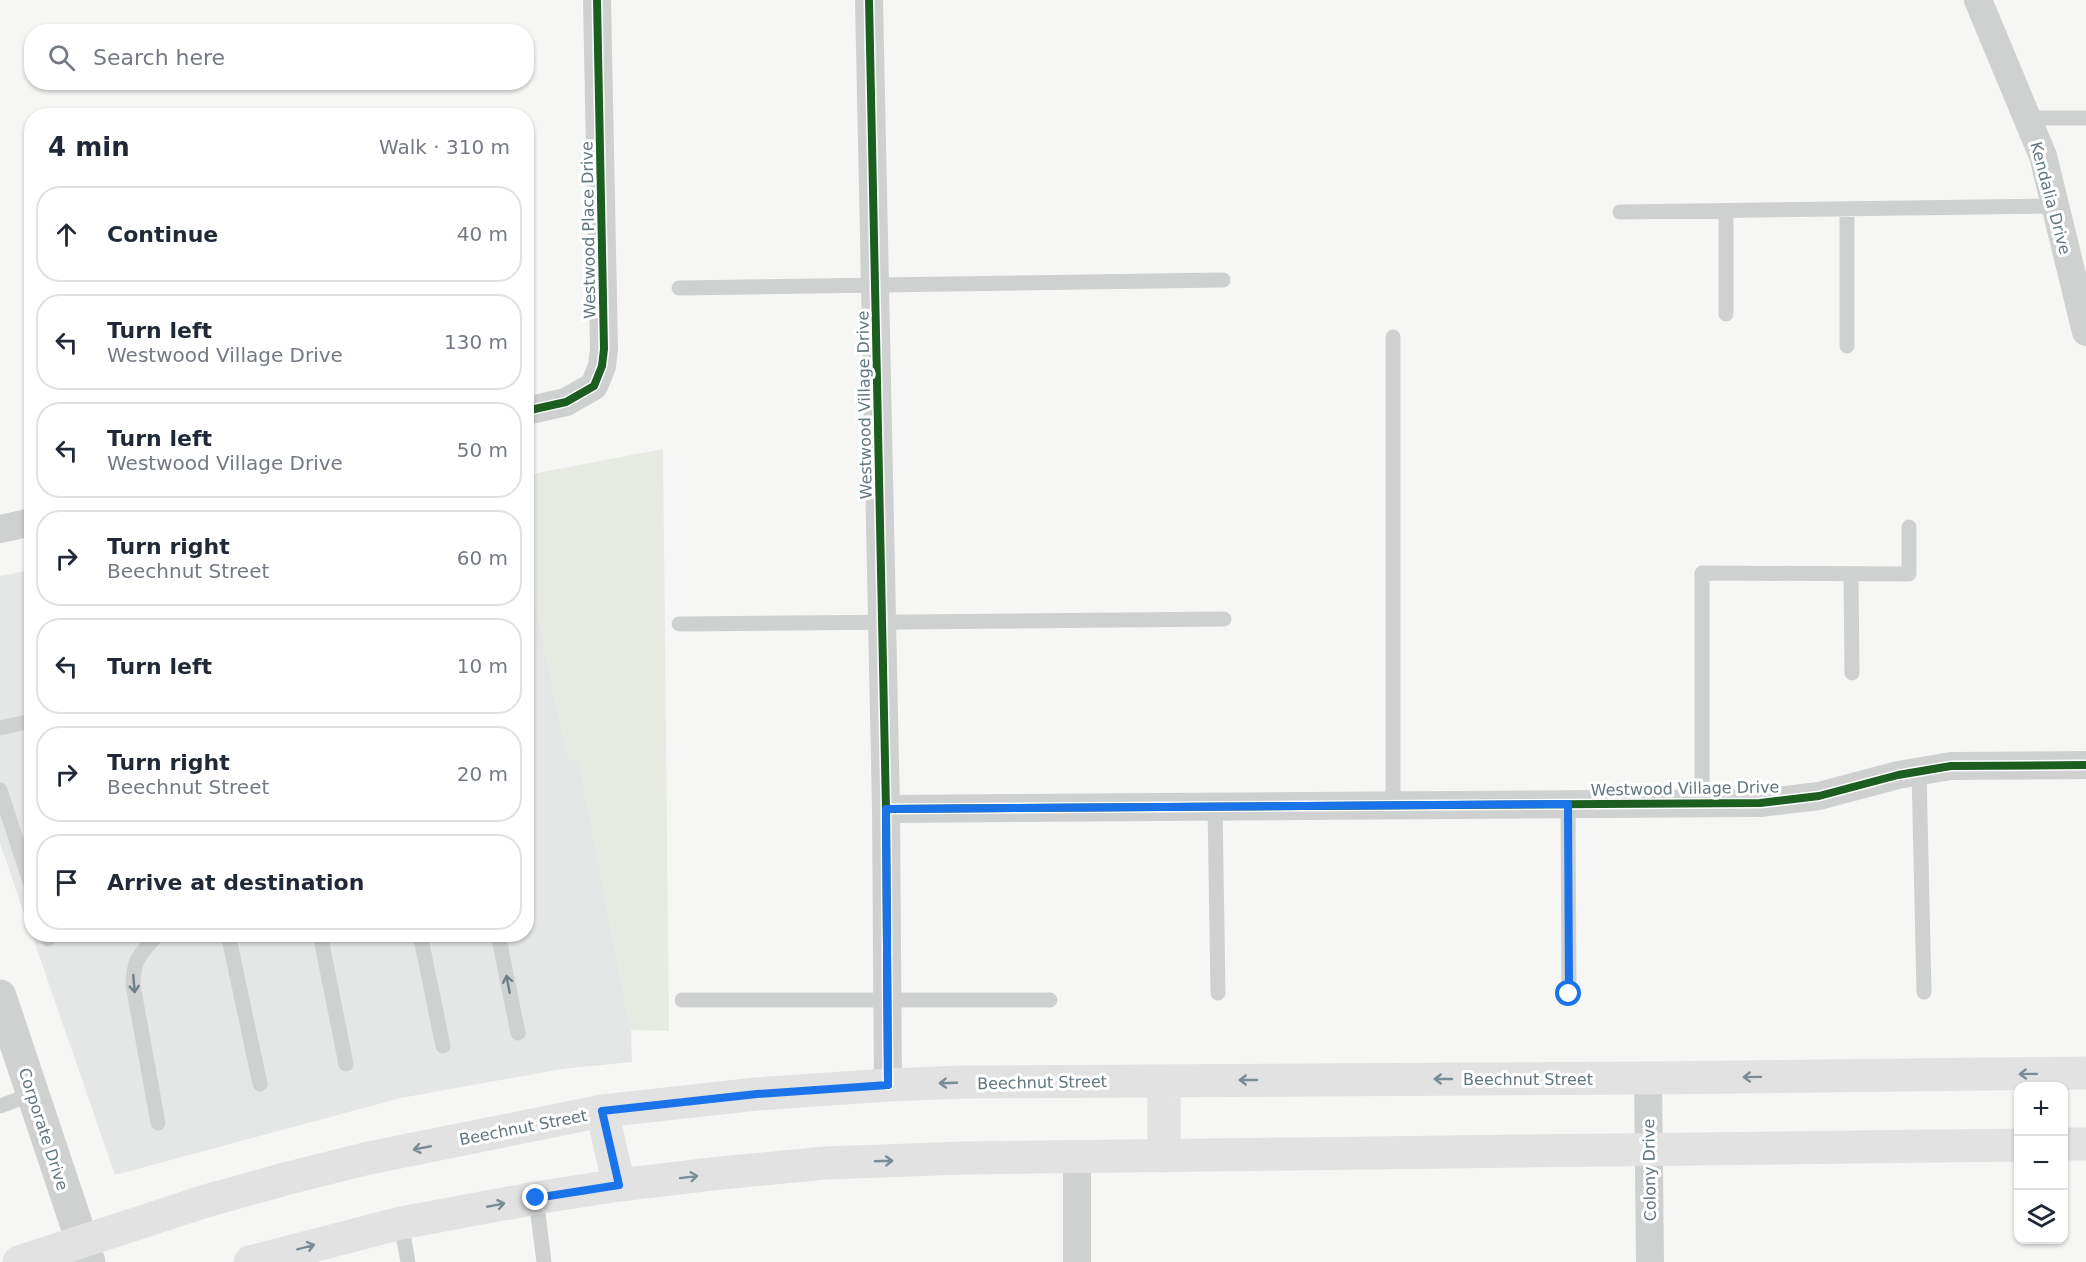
<!DOCTYPE html>
<html lang="en">
<head>
<meta charset="utf-8">
<style>
	body { margin:0; font-family:"DejaVu Sans",sans-serif; background:#f6f6f7; color:#1f2937 }
	.controls { position:absolute; right:18px; bottom:18px; display:grid; overflow:hidden; border-radius:12px; box-shadow:0 2px 4px #0004 }
	.controls button { width:54px; height:54px; display:grid; place-items:center; padding:0; border:0; border-bottom:2px solid #e0e1e3; background:#fff; color:#1f2937; font:30px sans-serif }
	.stop { position:absolute; width:18px; height:18px; margin:-14px; border:4px solid #1a73e8; border-radius:50%; background:#fff }
	.stop.end { background:#1a73e8; border-color:#fff; box-shadow:0 2px 6px #0008 }
	.list { margin:0; padding:0; list-style:none }
	h2 { display:flex; justify-content:space-between; align-items:center; height:78px; margin:0; padding:0 24px; font-size:26px }
	h2 small { font-size:20px; font-weight:400; color:#747a83 }
	.list li { display:grid; grid-template-columns:39px 1fr auto; gap:18px; align-items:center; box-sizing:border-box; height:96px; margin:0 12px 12px; padding:0 12px; border:2px solid #e0e1e3; border-radius:24px }
	.list b { display:block; font-size:22px; white-space:nowrap }
	.list p { margin:0; font-size:20px; white-space:nowrap; color:#747a83 }
	.list em { font-size:20px; font-style:normal; color:#747a83 }
	.icon { flex:none; width:33px; height:33px; fill:none; stroke:currentColor; stroke-width:2; stroke-linecap:round; stroke-linejoin:round }
	.map { position:relative; flex:none; width:2086px; height:1262px; overflow:hidden }
	.search { position:absolute; background:#fff; box-shadow:0 2px 4px #0004; left:24px; top:24px; width:510px; height:66px; display:flex; align-items:center; gap:15px; box-sizing:border-box; padding:0 21px; border-radius:24px; color:#747a83; font-size:22px }
	.panel { position:absolute; background:#fff; box-shadow:0 2px 4px #0004; left:24px; top:108px; width:510px; height:834px; border-radius:24px }
	.map>svg:first-child { display:block }
	.built { fill:#e5e7e6 }
	.green { fill:#e6eae3 }
	.lines { fill:none; stroke-linecap:round; stroke-linejoin:round }
	.service { stroke:#cfd1d1; stroke-width:15 }
	.minor { stroke:#cfd1d1; stroke-width:28 }
	.tertiary { stroke:#cfd1d1; stroke-width:33 }
	.secondary { stroke:#e2e2e3; stroke-width:33 }
	.cycleway-casing { stroke:#fff; stroke-width:11 }
	.cycleway { stroke:#1b5e20; stroke-width:8 }
	.oneway { stroke:#6b8089 }
	.oneway2 { stroke:#7a8c95 }
	.route { stroke:#1a73e8; stroke-width:8 }
	.labels { text-anchor:middle; stroke-width:6; stroke-linejoin:round; paint-order:stroke }
	.street-label { font-size:16px; fill:#607781; stroke:#fff }
</style>
</head>
<body>
<div class="map">
<svg width="2086" height="1262" viewBox="0 0 2086 1262">
	<rect width="100%" height="100%" fill="#f6f6f5"/>
	<path class="built" d="M527,563l40,191 12,8 52,268 1,32 -70,7 -161,29 -286,77 -83,-240 494,-1z
		M31,570v364l-31,-91v-267z"/>
	<path class="green" d="M663,449l6,582 -38,-1 -52,-268 -12,-8 -40,-191v-88z"/>
	<g class="lines">
		<path class="service" d="M2027,118h59
			M1847,209v137
			M1726,211v103
			M1620,212l435,-6
			M679,288l544,-8
			M1393,337v468
			M1851,574l1,99
			M679,624l545,-5
			M0,728l32,-7
			M1919,771l5,221
			M0,790l32,98
			M1702,803v-230l207,1v-47
			M1568,804l1,191
			M1215,806l3,187
			M47,934l1,5
			M158,934c-17,19 -25,25 -25,51l25,138
			M228,934l32,150
			M320,934l26,130
			M420,934l23,112
			M498,934l20,99
			M682,1000h368
			M0,1106l33,-12
			M536,1198l8,64
			M401,1223l7,39"/>
		<path class="minor" d="M869,0l17,809 2,276
			M1978,0l65,156 43,176
			M526,411l40,-9 28,-16 8,-20 2,-17 -7,-349
			M0,529l32,-7
			M886,809l874,-6 59,-7 79,-21 53,-9 135,-1
			M1648,1078l2,184
			M1077,1262v-105"/>
		<path class="tertiary" d="M0,996l89,266"/>
		<path class="secondary" d="M1164,1081v75
			M602,1111l17,74
			M2064,1144h22
			M19,1262l187,-61 79,-22 84,-21 233,-47 155,-17 131,-9 76,-3 684,-4 438,-5
			M250,1262l151,-39 135,-25 83,-13 102,-12 104,-10 140,-5 1053,-13"/>
		<g class="cycleway-casing">
			<path id="cycleway" d="M869,0l17,809 2,276
				M526,411l40,-9 28,-16 8,-20 2,-17 -7,-349
				M886,809l874,-6 59,-7 79,-21 53,-9 135,-1"/>
		</g>
		<use href="#cycleway" class="cycleway"/>
	</g>
	<defs><path id="oneway-shaft" d="M-6 0H5M1.5-3L5.5 0L1.5 3" fill="none" stroke-width="1.6" stroke-linecap="round" stroke-linejoin="round" transform="scale(1.5)"/></defs>
	<g class="oneway">
		<use href="#oneway-shaft" transform="translate(134 984) rotate(85)"/>
		<use href="#oneway-shaft" transform="translate(508 984) rotate(-101)"/>
	</g>
	<g class="oneway2">
		<use href="#oneway-shaft" transform="translate(2028 1074) rotate(179)"/>
		<use href="#oneway-shaft" transform="translate(1752 1077) rotate(179)"/>
		<use href="#oneway-shaft" transform="translate(1443 1079) rotate(180)"/>
		<use href="#oneway-shaft" transform="translate(1248 1080) rotate(180)"/>
		<use href="#oneway-shaft" transform="translate(948 1083) rotate(178)"/>
		<use href="#oneway-shaft" transform="translate(422 1148) rotate(169)"/>
		<use href="#oneway-shaft" transform="translate(884 1161) rotate(-2)"/>
		<use href="#oneway-shaft" transform="translate(689 1177) rotate(-7)"/>
		<use href="#oneway-shaft" transform="translate(496 1205) rotate(-11)"/>
		<use href="#oneway-shaft" transform="translate(306 1247) rotate(-15)"/>
	</g>
	<g class="lines">
		<path class="route" d="M536,1198l83,-13 -17,-74 155,-17 131,-9 -2,-276 682,-5 1,190"/>
	</g>
	<g class="labels">
		<g class="street-label">
			<text transform="translate(2051 198) rotate(75)" y="6">Kendalia Drive</text>
			<text transform="translate(588 230) rotate(-91)" y="6">Westwood Place Drive</text>
			<text transform="translate(864 405) rotate(-91)" y="6">Westwood Village Drive</text>
			<text transform="translate(1685 788) rotate(-1)" y="6">Westwood Village Drive</text>
			<text x="1528" y="1085">Beechnut Street</text>
			<text transform="translate(1042 1082) rotate(-1)" y="6">Beechnut Street</text>
			<text transform="translate(523 1127) rotate(-11)" y="6">Beechnut Street</text>
			<text transform="translate(44 1129) rotate(72)" y="6">Corporate Drive</text>
			<text transform="translate(1649 1170) rotate(-91)" y="6">Colony Drive</text>
		</g>
	</g>
</svg>
<div class="controls">
<button>+</button>
<button>−</button>
<button><svg class="icon" aria-label="layers" viewBox="0 0 24 24"><path d="M12 4l9 5-9 5-9-5zM3 14l9 5 9-5"/></svg></button>
</div>
<div class="stop" style="left:1569px;top:994px"></div>
<div class="stop end" style="left:536px;top:1198px"></div>
<div class="search"><svg class="icon" aria-label="search" viewBox="0 0 24 24"><circle cx="10" cy="10" r="6"/><path d="M15 15l6 6"/></svg>Search here</div>
<section class="panel">
<h2>4 min<small>Walk · 310 m</small></h2>
<ul class="list">
<li><svg class="icon" aria-label="ahead" viewBox="0 0 24 24"><path d="M12 20V5M6 11l6-6 6 6"/></svg><div><b>Continue</b></div><em>40 m</em></li>
<li><svg class="icon" aria-label="left" viewBox="0 0 24 24"><path d="M17 20v-9H6M10 6l-5 5 5 5"/></svg><div><b>Turn left</b><p>Westwood Village Drive</p></div><em>130 m</em></li>
<li><svg class="icon" aria-label="left" viewBox="0 0 24 24"><path d="M17 20v-9H6M10 6l-5 5 5 5"/></svg><div><b>Turn left</b><p>Westwood Village Drive</p></div><em>50 m</em></li>
<li><svg class="icon" aria-label="right" viewBox="0 0 24 24"><path d="M7 20v-9h11M14 6l5 5-5 5"/></svg><div><b>Turn right</b><p>Beechnut Street</p></div><em>60 m</em></li>
<li><svg class="icon" aria-label="left" viewBox="0 0 24 24"><path d="M17 20v-9H6M10 6l-5 5 5 5"/></svg><div><b>Turn left</b></div><em>10 m</em></li>
<li><svg class="icon" aria-label="right" viewBox="0 0 24 24"><path d="M7 20v-9h11M14 6l5 5-5 5"/></svg><div><b>Turn right</b><p>Beechnut Street</p></div><em>20 m</em></li>
<li><svg class="icon" aria-label="arrive" viewBox="0 0 24 24"><path d="M6 21V4h12l-3 4 3 4H6"/></svg><div><b>Arrive at destination</b></div></li>
</ul>
</section>
</div>
</body>
</html>
